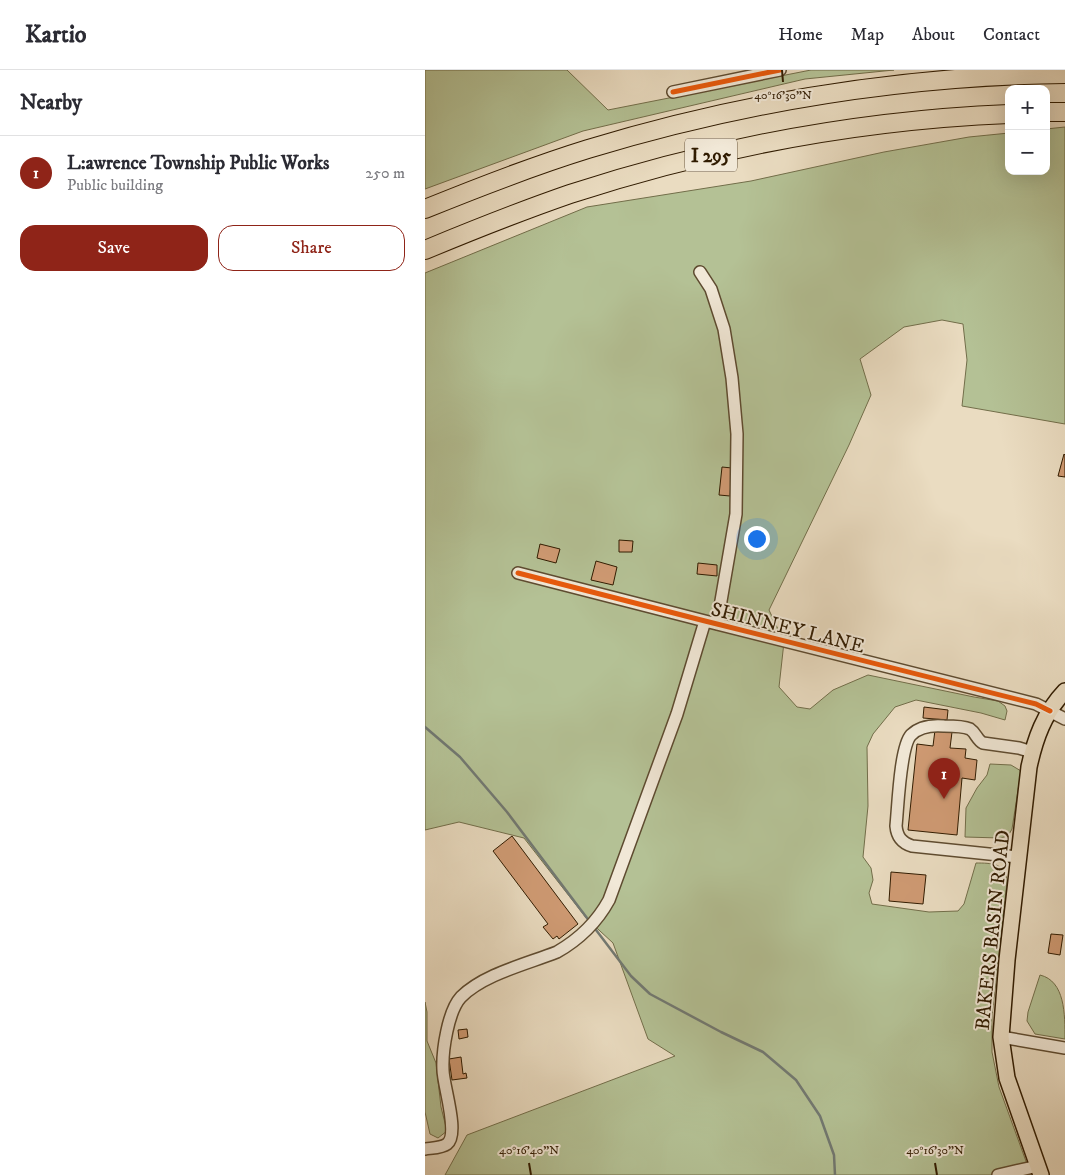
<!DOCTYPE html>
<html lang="en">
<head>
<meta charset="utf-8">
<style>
	body { margin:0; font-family:"IM FELL DW Pica",serif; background:#f7f7f7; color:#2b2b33 }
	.controls { position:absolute; right:15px; top:15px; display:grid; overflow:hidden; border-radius:10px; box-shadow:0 5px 20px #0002 }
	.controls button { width:45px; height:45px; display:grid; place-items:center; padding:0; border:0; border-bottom:1px solid #e1e1e2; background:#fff; color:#2b2b33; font:25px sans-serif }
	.you { position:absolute; left:331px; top:468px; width:18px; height:18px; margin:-12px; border:4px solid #fff; border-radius:50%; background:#1a73e8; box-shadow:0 0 0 8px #1a73e833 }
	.badge { display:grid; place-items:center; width:32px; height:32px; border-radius:50%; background:#8f2418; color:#fff; font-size:16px; font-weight:700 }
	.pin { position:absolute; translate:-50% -41px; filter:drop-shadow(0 1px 2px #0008) }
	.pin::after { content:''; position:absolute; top:26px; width:18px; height:15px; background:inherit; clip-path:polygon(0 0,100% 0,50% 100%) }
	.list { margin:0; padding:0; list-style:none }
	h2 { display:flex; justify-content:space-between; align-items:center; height:65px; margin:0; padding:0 20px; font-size:21px }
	h2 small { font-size:16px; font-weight:400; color:#7c7c81 }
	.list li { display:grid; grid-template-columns:32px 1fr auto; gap:15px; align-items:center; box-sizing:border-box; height:75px; padding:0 20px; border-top:1px solid #e1e1e2 }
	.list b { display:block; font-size:19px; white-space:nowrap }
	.list p { margin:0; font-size:16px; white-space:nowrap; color:#7c7c81 }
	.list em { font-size:16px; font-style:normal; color:#7c7c81 }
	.actions { display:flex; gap:10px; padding:15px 20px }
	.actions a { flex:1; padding:11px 0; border:1px solid #8f2418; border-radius:15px; text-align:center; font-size:18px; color:#8f2418 }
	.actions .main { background:#8f2418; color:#fff }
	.map { position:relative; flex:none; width:640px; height:1105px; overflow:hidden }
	header { display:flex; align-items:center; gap:30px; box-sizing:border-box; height:70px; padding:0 25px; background:#fff; border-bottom:1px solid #e1e1e2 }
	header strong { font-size:24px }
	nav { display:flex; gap:28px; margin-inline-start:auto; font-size:18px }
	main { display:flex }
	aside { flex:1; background:#fff }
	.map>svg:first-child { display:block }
	.green { fill:#b4c195; stroke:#726e4a }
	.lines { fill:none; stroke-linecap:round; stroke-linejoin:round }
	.stream { stroke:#727972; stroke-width:2.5 }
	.building { fill:#d09b74; stroke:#301b00 }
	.minor-casing { stroke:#5e4b30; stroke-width:14 }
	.major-casing { stroke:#301b00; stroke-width:18 }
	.highway-casing { stroke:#301b00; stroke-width:20 }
	.minor { stroke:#f1e8d7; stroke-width:11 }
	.major { stroke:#eadcc1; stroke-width:15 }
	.highway { stroke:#eadcc1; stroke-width:18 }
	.cycleway-casing { stroke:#f1e8d7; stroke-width:8 }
	.cycleway { stroke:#e8590c; stroke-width:5 }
	.ticks { fill:none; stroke:#301b00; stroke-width:2 }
	.labels { text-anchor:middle; stroke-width:4; stroke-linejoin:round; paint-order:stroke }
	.shield { fill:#f1e8d7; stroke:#6a5840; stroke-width:1 }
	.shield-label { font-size:19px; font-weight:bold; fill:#301b00 }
	.street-label { font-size:20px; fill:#301b00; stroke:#f1e8d7 }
	.ticks-label { font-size:12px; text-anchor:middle; fill:#301b00; stroke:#f1e8d7; stroke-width:4; stroke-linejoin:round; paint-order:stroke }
</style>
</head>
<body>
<header>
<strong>Kartio</strong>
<nav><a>Home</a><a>Map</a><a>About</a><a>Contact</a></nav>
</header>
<main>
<aside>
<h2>Nearby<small></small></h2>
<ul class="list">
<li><span class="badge">1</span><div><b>L:awrence Township Public Works</b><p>Public building</p></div><em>250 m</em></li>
</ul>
<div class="actions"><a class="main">Save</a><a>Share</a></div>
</aside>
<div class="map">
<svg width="640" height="1105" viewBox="0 0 640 1105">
	<rect width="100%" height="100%" fill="#eadcc1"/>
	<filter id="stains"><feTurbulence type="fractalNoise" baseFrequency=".004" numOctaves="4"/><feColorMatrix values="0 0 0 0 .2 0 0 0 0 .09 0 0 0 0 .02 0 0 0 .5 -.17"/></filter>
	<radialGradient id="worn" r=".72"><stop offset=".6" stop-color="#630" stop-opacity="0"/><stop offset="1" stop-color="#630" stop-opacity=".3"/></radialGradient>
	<path class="green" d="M0,0h142l41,40 203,-40h83l-89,9 -222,52 -158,58z
		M640,57v297l-103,-18 5,-46 -4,-36 -21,-4 -38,7 -44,32 11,36 -22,50 -80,165 15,32 -5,45 18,20 13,2 23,-19 35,-15 106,22 24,4 7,5 2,5 -2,9 -24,-7 -65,-13 -21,7 -22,27 -6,13 1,59 -5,51 8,11 2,12 -4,13 3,11 57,8 29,-1 6,-7 12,-41c15,0 30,0 31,19l-15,134v36l7,35 32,88h-586l22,-40 208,-79 -27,-17 -35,-96 -26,-24 -63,-81 -65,-16 -34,8v-557l162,-66 164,-26 133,-29 85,-15 40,-4v38h37v-42z
		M565,694l21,1 10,6 -9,58 -4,7 -8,2 -35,-1 1,-29 11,-20 10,-13z
		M615,905c25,6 25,39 25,64l-30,-5 -8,-13 1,-9z
		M0,932l2,10v29l9,22 5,44 6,24 -9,7 -8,-4 -5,-22z"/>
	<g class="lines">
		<path class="stream" d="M0,657l35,30 47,55 83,110
			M168,856l38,50 19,18 71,38 42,20 33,28 24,36 14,39 1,20"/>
	</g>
	<path class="building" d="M639,384l1,1v22l-7,-1z
		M297,397l10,1 -2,28 -11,-1z
		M194,470l14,1 -1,11h-13z
		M115,474l20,5 -4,14 -19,-5z
		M171,491l21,6 -4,18 -22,-5z
		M273,493l19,2v11l-20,-2z
		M499,637l24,3 -1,10 -24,-2z
		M510,660l17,2 -2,16 16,1 -1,9 12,2 -2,20 -13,-2 -5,57 -49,-5 9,-86 16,2z
		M87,766l66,88 -19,15 -2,-3 -4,3 -10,-12 5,-3 -55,-73z
		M466,802l35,3 -3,29 -34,-3z
		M626,864l12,1 -3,20 -12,-2z
		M42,959l1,8 -9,2 -1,-9z
		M36,987l2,17 3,-1 1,5 -15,2 -3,-21z"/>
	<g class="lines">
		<g class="minor-casing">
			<path id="minor" d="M248,22l107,-22
				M275,202l11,17 13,40 8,49 5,56 -1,80 -19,110
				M93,503l187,48 331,83 29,15
				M593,787l-106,-11c-10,-3 -15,-9 -16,-20 2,-19 4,-79 15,-91 9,-9 21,-10 33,-9 8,0 19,0 26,3 6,4 7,11 13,14l36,5 13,4
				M576,967l64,11
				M0,1079c6,-1 17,-1 22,-5 13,-10 -4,-59 -4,-74 -1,-19 5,-59 18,-73 23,-23 66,-33 96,-45 21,-12 40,-30 52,-52l68,-186 28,-93
				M573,1105l40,-9"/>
		</g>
		<g class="major-casing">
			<path id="major" d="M616,1105l-34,-97 -6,-41 6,-77 22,-193c6,-28 15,-54 36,-76"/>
		</g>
		<g class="highway-casing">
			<path id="highway" d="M621,42h19
				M0,139c54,-22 108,-43 163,-60 155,-47 315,-73 477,-75
				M0,180c48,-20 96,-39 145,-56 142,-46 290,-74 439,-80"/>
		</g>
		<use href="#minor" class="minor"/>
		<use href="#major" class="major"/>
		<use href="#highway" class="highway"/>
		<g class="cycleway-casing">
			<path id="cycleway" d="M248,22l107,-22
				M93,503l187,48 331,83 14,7"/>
		</g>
		<use href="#cycleway" class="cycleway"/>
	</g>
	<path class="ticks" d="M357,0l1,12M104,1093l2,12M510,1093l2,12"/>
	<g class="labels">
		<rect class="shield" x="260" y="68.5" width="52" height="33" rx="4"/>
		<g class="shield-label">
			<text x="286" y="92">I 295</text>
		</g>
		<g class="street-label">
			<text transform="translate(363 557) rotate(14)" y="7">SHINNEY LANE</text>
			<text transform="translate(567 860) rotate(-84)" y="7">BAKERS BASIN ROAD</text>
		</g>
	</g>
	<g class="ticks-label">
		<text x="358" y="29">40°16'30"N</text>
		<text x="104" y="1084">40°16'40"N</text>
		<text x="510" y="1084">40°16'30"N</text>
	</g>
	<rect width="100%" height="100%" filter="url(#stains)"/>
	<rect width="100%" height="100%" fill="url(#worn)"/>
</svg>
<div class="controls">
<button>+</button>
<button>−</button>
</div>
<div class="you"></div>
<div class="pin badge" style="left:519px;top:729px">1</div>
</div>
</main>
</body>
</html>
